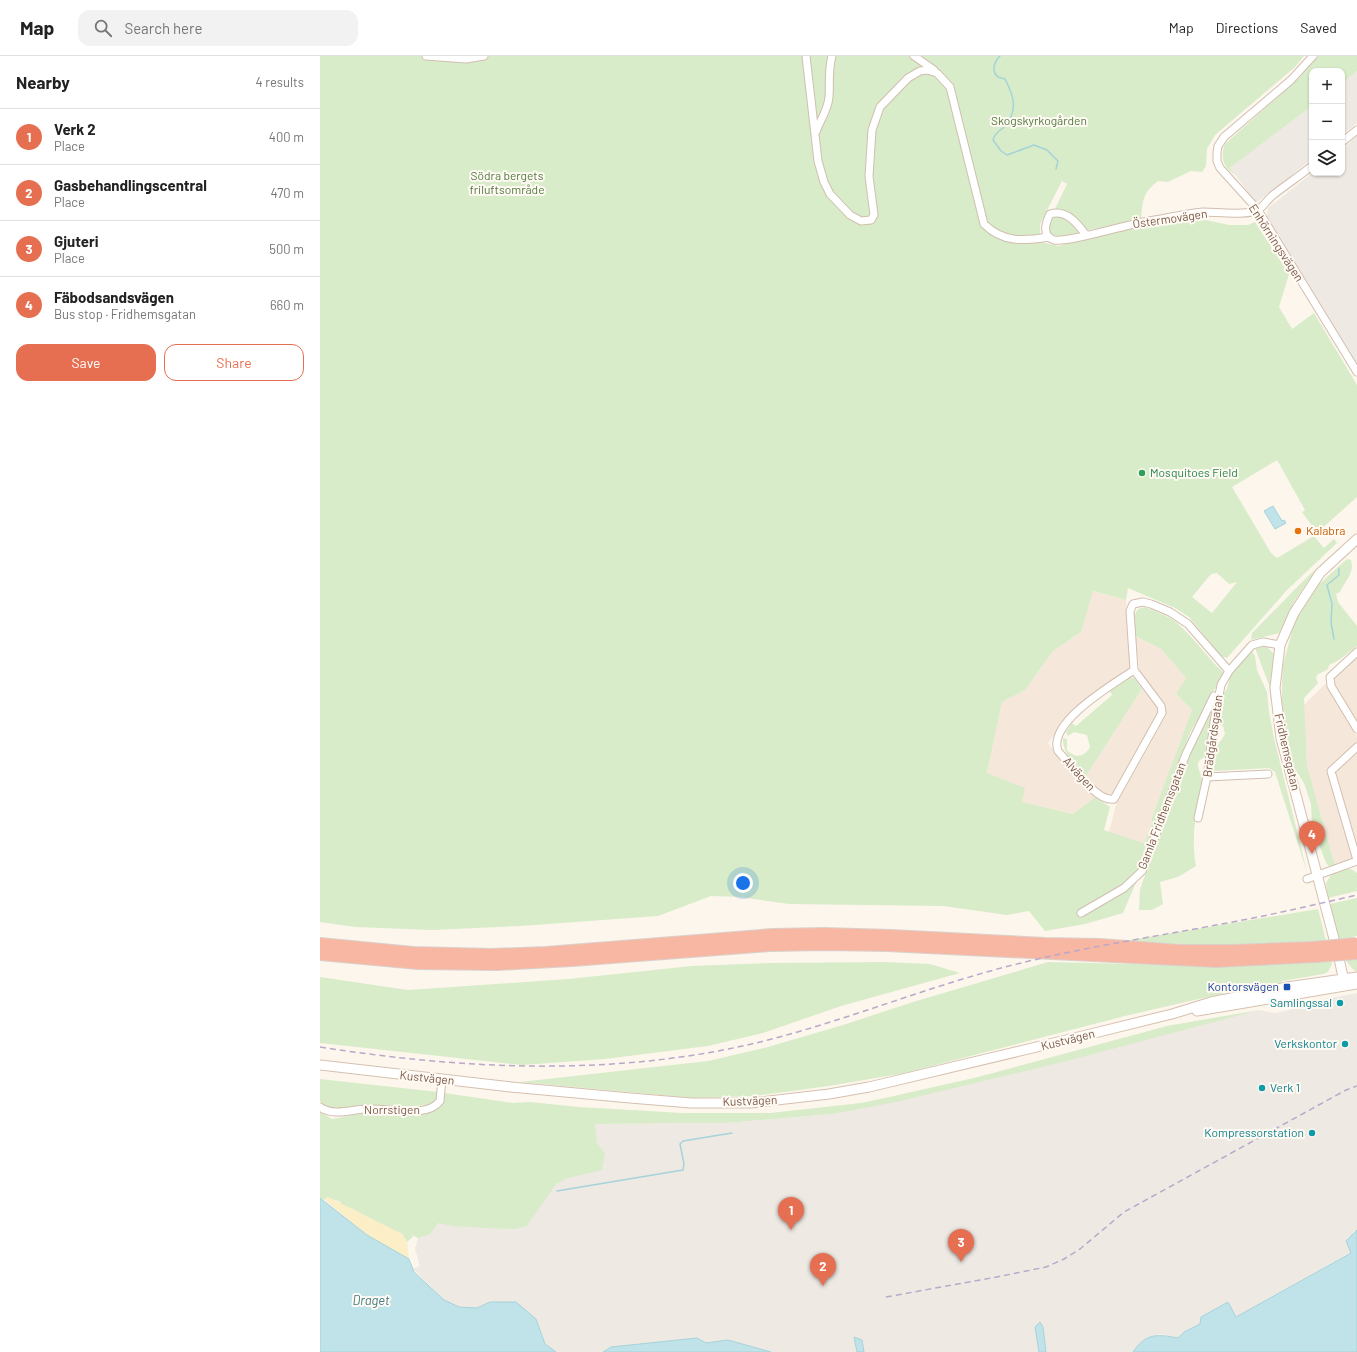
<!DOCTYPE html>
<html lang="en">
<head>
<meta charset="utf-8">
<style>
	body { margin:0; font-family:Barlow,sans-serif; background:#f2f2f2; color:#222 }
	.controls { position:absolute; right:12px; top:12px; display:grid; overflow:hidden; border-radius:8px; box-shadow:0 1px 3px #0004 }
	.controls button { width:36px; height:36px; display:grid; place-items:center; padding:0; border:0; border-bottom:1px solid #e0e0e0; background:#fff; color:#222; font:20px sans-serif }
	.you { position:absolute; left:423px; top:827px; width:14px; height:14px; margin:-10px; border:3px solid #fff; border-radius:50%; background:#1a73e8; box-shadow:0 0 0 6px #1a73e833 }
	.badge { display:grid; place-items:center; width:26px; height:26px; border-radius:50%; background:#e76f51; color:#fff; font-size:13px; font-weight:700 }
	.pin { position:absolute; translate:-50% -33px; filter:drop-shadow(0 1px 2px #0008) }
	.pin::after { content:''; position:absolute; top:21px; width:14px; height:12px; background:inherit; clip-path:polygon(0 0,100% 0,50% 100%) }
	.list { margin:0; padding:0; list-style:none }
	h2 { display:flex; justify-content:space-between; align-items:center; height:52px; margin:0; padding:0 16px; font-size:17px }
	h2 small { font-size:13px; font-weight:400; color:#767676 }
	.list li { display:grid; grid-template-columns:26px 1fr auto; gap:12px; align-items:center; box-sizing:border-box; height:56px; padding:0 16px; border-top:1px solid #e0e0e0 }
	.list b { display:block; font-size:15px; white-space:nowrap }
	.list p { margin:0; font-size:13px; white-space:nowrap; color:#767676 }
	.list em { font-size:13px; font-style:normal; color:#767676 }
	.actions { display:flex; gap:8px; padding:12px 16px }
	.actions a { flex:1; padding:9px 0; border:1px solid #e76f51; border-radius:12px; text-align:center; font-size:14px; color:#e76f51 }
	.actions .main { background:#e76f51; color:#fff }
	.icon { flex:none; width:22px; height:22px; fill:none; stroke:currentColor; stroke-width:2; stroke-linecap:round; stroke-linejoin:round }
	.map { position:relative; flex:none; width:1037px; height:1296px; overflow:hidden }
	header { display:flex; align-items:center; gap:24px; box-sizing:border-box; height:56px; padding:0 20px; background:#fff; border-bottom:1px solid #e0e0e0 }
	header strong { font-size:19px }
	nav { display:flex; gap:22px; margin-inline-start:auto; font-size:14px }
	.search { width:280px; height:36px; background:#f2f2f2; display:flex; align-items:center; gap:10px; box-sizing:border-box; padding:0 14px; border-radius:12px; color:#767676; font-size:15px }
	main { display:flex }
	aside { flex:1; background:#fff }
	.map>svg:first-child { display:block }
	.residential { fill:#f5e8da }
	.industrial { fill:#efe9e4 }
	.green { fill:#d8ecc9; fill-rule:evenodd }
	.sand { fill:#fcefc7 }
	.water { fill:#bfe3e8; stroke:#a5d3da }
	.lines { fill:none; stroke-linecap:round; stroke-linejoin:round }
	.stream { stroke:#a5d3da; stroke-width:1.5 }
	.street-casing { stroke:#d1beb0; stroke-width:9 }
	.secondary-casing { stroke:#d6c0b0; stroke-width:11 }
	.highway-casing { stroke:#dad1cd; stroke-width:14 }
	.street { stroke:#fff; stroke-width:7 }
	.secondary { stroke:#fff; stroke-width:9 }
	.highway { stroke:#f7b7a3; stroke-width:12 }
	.rail { stroke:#b9a8c9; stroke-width:1.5; stroke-dasharray:6 4; stroke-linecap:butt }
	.highway-bridge-casing { stroke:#dad1cd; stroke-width:14; stroke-linecap:butt }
	.highway-bridge { stroke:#f7b7a3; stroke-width:12 }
	.leisure-dot { fill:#2e9e5b; stroke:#fffaf3; stroke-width:1.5 }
	.food-dot { fill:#e8710a; stroke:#fffaf3; stroke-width:1.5 }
	.transit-dot { fill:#1a4fb4; stroke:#fffaf3; stroke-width:1.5 }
	.culture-dot { fill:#0f9aa8; stroke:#fffaf3; stroke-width:1.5 }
	.labels { text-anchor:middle; stroke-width:4; stroke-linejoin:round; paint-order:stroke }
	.park-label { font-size:12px; fill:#537a41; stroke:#fffaf3 }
	.street-label { font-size:12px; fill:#7a5c4d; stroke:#fffaf3 }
	.leisure-label { font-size:12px; fill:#27864d; stroke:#fffaf3; text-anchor:start }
	.food-label { font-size:12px; fill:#c56008; stroke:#fffaf3; text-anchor:start }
	.transit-label { font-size:12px; fill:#164399; stroke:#fffaf3; text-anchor:end }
	.culture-label { font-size:12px; fill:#0d838f; stroke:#fffaf3; text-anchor:end }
	.water-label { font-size:13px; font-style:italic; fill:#437c86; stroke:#fffaf3 }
</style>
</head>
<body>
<header>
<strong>Map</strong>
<div class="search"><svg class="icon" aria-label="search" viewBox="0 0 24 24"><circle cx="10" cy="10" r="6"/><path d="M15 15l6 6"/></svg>Search here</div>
<nav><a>Map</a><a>Directions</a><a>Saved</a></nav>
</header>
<main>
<aside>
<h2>Nearby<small>4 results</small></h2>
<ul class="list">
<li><span class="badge">1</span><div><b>Verk 2</b><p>Place</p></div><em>400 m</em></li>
<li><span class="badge">2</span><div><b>Gasbehandlingscentral</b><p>Place</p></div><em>470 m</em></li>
<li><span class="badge">3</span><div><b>Gjuteri</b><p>Place</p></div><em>500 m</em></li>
<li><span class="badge">4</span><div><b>Fäbodsandsvägen</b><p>Bus stop · Fridhemsgatan</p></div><em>660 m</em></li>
</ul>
<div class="actions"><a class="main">Save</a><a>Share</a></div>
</aside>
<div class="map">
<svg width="1037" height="1296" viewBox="0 0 1037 1296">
	<rect width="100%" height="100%" fill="#fdf6ec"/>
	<path class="residential" d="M772,535l34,9 5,63 -2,5 -36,25 -23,21 -22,29 32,39 15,15 -22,17 -51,-12 -35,-29 15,-71 23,-12 28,-39 28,-19z
		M815,580l26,13 25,29 -10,16 16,16 -40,107 -1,10 -7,16 -35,-11 7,-27 50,-89v-8l-3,-7 -23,-28z
		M1037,600v66l-25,-41 1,-4z
		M1005,628l32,52v7l-30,26 26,87 -1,3 -17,7 -28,-101 -2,-34 -1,-26z
		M822,633l15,18v11l-44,76 -8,1 -9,-6 -10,-13z
		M1037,695v100l-21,-78 1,-4z"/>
	<path class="industrial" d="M1037,15v52l-15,12v-52z
		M992,50v53l-56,44 -26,-35z
		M1037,80v227l-90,-147 1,-8 44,-35h30v-24z
		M1037,937v237l-4,2 -2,20 -115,65 -9,-15 -27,22 -16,8 -6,6 -19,-4 -26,18h-269l-2,-12 -8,-3 3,15h-86l-43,-12 -22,3 -9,-5 -86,9 -8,5h-47l-11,-8 -9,-25 -46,-17 -13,6 -18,-1 -15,-7 -31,-31 7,-3 -5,-17 3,-11 -6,-4 183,-110 131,-1 106,-9 427,-104 16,3 15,-3 14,-7z"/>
	<path class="green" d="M0,0h984l-9,11 -80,68 -8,14 -1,17 -4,6 -11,-1 -23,11 -10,-1c-16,12 -15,20 -17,39l-53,10 -22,-18 -11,-3 12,-25 -5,-3 -22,43v18l19,4 22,-7 56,-12 69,-7 23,5h19l7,-3 34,52 -10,33 13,22 22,-16 43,72v112l-38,34 -6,-4 -11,-15 3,-2 -28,-50 -45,27 39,66 6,5 37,-22 10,12 10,-9 3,4 -50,47 -60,68 -6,-2 -32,-39 -14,-9 -47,-20 -2,12 -33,-9 -12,41 -28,19 -28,39 -23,12 -15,71 38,15 -3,14 51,12 22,-17 15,10 -6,23 40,13 7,-16 1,-10 40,-107 -16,-16 10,-16 -25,-29 -26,-13 -1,-20 4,-7 7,-2c7,3 16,6 23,10 19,10 38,40 56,56l-35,62 -51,143 -15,35 -38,11 -40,7 -16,-20 -22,4 -64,-9 -154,-2 -49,-7 -29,-1 -53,20 -137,10 -89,4 -77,-3 -35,-5zM897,517l12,11 8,-2 -25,31 -20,-16 19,-23z
		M998,0h39v15l-15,12v-12h-30v35l-82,62 5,7c-12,-8 -14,-16 -11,-30l75,-67z
		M737,160c10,1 15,8 21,16l-1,2 -18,3 -9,-4 -1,-4 2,-10z
		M1019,492l1,1 -32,32 -14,21 -15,31 -28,7 1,-7 55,-56z
		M1027,503l4,1c4,14 -6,20 -11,32l-4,2 2,8 19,24v20l-18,14 -10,5 -1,4 -11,6 -1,3 2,5 -14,15 3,67 28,101h-6l-3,-3 -14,-38 -1,-21 -7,-21 -9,-14 -10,-39 -3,-27v-20l1,-18 11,-41 15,-27 9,-12z
		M940,590l7,1 7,7 -2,21 29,159 -27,-113 -5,-36 -14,-37z
		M931,594l4,6 2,14 10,22 2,20 5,26 33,134 -32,-100 -6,-4 -55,3c-9,-17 5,-25 11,-37l-2,-8 -7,-3 3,-23 8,-11 3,-12z
		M809,621l5,1 8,11 -56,87c-10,-11 -24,-22 -23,-38l4,1v11c7,9 18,7 23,-3l-3,-12 -13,-3 -6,4 -2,-4 6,-9 4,3 36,-31 -2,-4z
		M889,658l4,2 -5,38c-3,3 -10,6 -10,10 -1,4 5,12 4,21 0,6 -3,12 -4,18 -4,22 -6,41 -2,63l-18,11 -18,5 3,22 -11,6h-13l1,-21 55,-152z
		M1022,813h9l6,4v18l-29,7 -2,-15 5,-8z
		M1037,842v38l-5,1 5,20v15c-18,-10 -22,-48 -27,-68z
		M998,853l14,55 -4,8 -5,2 -40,7 -7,3 -64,12 -87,20 -220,57 -76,13 -74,10 -62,2 -173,-16 188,-21 60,-14 75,-22 70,-23 135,-40 167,4 107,-4 -3,-17 -89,3 -118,-5z
		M565,906l45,2 30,9 -119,33 -78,27 -55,13 -103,13 -83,6 -202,-22v-66l88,13 160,-11 124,-13 79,-3z
		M939,954l-192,51 -171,41 -64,12 -106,9 -131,1 2,19 8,10 -3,17 -34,8 -12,6 -29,42 -12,3 -30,-1 -32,-2 -15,-3 -8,11 -12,4 -6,-3 1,2 -6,5 -5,-8 -27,-12 -22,-13 -10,-3 -4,-5 -14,-3v2l-5,-2v-86l12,7c9,-1 18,-4 28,-5 23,-1 64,9 82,-8l2,-13 69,10 17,-1 49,5 103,6h88l91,-10 33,-7 84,-19 189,-51z
		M0,1023l118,13v4l-6,8c-24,4 -46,1 -70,1 -11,1 -22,5 -34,4l-8,-8z"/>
	<path class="sand" d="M8,1141l74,37 5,8 2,17 -42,-24 -42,-35v-2z"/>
	<path class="water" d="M953,450l9,15 2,-1 2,3 -11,6 -11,-18z
		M0,1142l47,37 42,24 5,13 30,28 15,7 18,1 13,-6h26l20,17 9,25 11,8h-236z
		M1037,1174v122h-224c13,-19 24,-18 45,-14l6,-6 16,-8 1,-7 27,-15 8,15 115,-64 -5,-12z
		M720,1266l3,5 3,25h-7l-4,-25z
		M534,1281l8,3 2,12h-7z
		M377,1282l9,5 22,-3 43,12h-168l8,-5z"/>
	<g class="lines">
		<path class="stream" d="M680,0c-6,6 -9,15 -2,21l7,2c9,17 14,33 -2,49 -4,3 -9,6 -10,12l8,11 6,4 27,-10 13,5 11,11 -2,8
			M1014,583l-3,-16 1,-19 -5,-19 12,-10v-7
			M237,1135l126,-21 1,-6 -4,-20 3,-3 49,-8"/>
		<g class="street-casing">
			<path id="street" d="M106,0l40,3 18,-3
				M486,0l12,105 6,21 6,12 20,21 11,6 10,-1 3,-5 -5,-39 3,-46 8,-23 28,-29 12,-7 7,-1 10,3 13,14 34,137c19,19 40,17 65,13
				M594,0l20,14
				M993,0l-22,24 -67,57 -6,9 -1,7v8l3,7 38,42 99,162
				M496,76c4,-12 12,-22 13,-35 1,-15 -1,-27 3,-41
				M1022,86l15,-12
				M766,179c-9,-12 -20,-26 -36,-21 -4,8 -9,22 4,26 13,3 72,-15 89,-18 20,-3 40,-8 60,-10 14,0 44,4 55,-2 5,-3 10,-11 15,-15 13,-10 26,-19 39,-29
				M1037,596l-27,25 1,9 26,43
				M814,614l27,36 1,7 -48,86c-17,4 -44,-35 -56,-48 -11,-29 56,-67 76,-81l-4,-59 3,-7 10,-2 8,2 19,8 18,12 41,47
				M1037,691l-26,24 26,89
				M887,721l61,-3
				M878,762l9,-41 7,-55 7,-37 8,-14 23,-26 11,-3 17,3
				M987,823l50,-18
				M761,857l43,-25 18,-17 44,-117 28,-58
				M0,1051c14,10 32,2 48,2 19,-1 59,10 72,-8l2,-22"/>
		</g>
		<g class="secondary-casing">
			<path id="secondary" d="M1025,930l-7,-32 -57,-216 -6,-50 5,-43 14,-32 26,-40 37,-34
				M877,955l160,-27
				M0,1009l191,22 119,11 61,5h60l78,-9 40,-7 193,-46 110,-27 39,-12 76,-15 70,-10"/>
		</g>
		<g class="highway-casing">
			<path id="highway" d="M0,888l93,9 78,2 55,-2 227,-18 51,-1 67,2 154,8 55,1 80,6h52l81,-3
				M0,898l98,9 79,1 75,-4 198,-15 55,-1 62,1 329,16 100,-5"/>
		</g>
		<use href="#street" class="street"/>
		<use href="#secondary" class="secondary"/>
		<use href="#highway" class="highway"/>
		<path class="rail" d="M0,991c146,23 299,30 444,-6 84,-21 165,-55 249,-76 79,-20 160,-31 240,-47 35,-7 69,-15 104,-23
			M566,1241l116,-21 44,-9 18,-8 16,-10 44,-37 222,-122 11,-4"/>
		<g class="highway-bridge-casing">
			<path id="highway-bridge" d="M993,892l43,-4
				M996,900l41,-3"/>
		</g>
		<use href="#highway-bridge" class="highway-bridge"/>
	</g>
	<circle class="leisure-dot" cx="822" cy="417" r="4"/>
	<circle class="food-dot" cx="978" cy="475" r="4"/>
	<rect class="transit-dot" x="963" y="927" width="8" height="8" rx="2"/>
	<g class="culture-dot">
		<circle cx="1020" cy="947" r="4"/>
		<circle cx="1025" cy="988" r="4"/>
		<circle cx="942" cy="1032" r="4"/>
		<circle cx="992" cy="1077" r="4"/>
	</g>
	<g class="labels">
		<g class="park-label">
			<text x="719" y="69">Skogskyrkogården</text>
			<text x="187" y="124">Södra bergets<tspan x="187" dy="14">friluftsområde</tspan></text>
		</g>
		<g class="street-label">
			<text transform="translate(850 163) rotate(-8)" y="4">Östermovägen</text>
			<text transform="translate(956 187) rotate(57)" y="4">Enhörningsvägen</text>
			<text transform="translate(893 680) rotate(-82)" y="4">Brädgårdsgatan</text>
			<text transform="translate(967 696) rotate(77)" y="4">Fridhemsgatan</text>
			<text transform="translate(759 718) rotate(48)" y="4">Alvägen</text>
			<text transform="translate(842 760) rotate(-69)" y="4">Gamla Fridhemsgatan</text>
			<text transform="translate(748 984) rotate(-14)" y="4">Kustvägen</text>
			<text transform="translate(107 1022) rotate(6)" y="4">Kustvägen</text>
			<text transform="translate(430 1045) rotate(-2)" y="4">Kustvägen</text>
			<text x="72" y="1058">Norrstigen</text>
		</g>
		<g class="leisure-label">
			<text x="830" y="421">Mosquitoes Field</text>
		</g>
		<g class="food-label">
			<text x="986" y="479">Kalabra</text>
		</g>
		<g class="transit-label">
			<text x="959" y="935">Kontorsvägen</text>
		</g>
		<g class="culture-label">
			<text x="1012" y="951">Samlingssal</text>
			<text x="1017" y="992">Verkskontor</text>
			<text x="950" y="1036" text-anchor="start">Verk 1</text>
			<text x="984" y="1081">Kompressorstation</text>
		</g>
		<g class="water-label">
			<text x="51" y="1249">Draget</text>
		</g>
	</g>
</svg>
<div class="controls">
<button>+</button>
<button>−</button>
<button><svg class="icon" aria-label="layers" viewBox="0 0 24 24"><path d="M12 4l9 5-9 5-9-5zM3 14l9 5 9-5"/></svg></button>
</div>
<div class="you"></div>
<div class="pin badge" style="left:471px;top:1174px">1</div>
<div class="pin badge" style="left:503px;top:1230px">2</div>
<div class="pin badge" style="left:641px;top:1206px">3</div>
<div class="pin badge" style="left:992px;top:798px">4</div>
</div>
</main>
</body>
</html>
